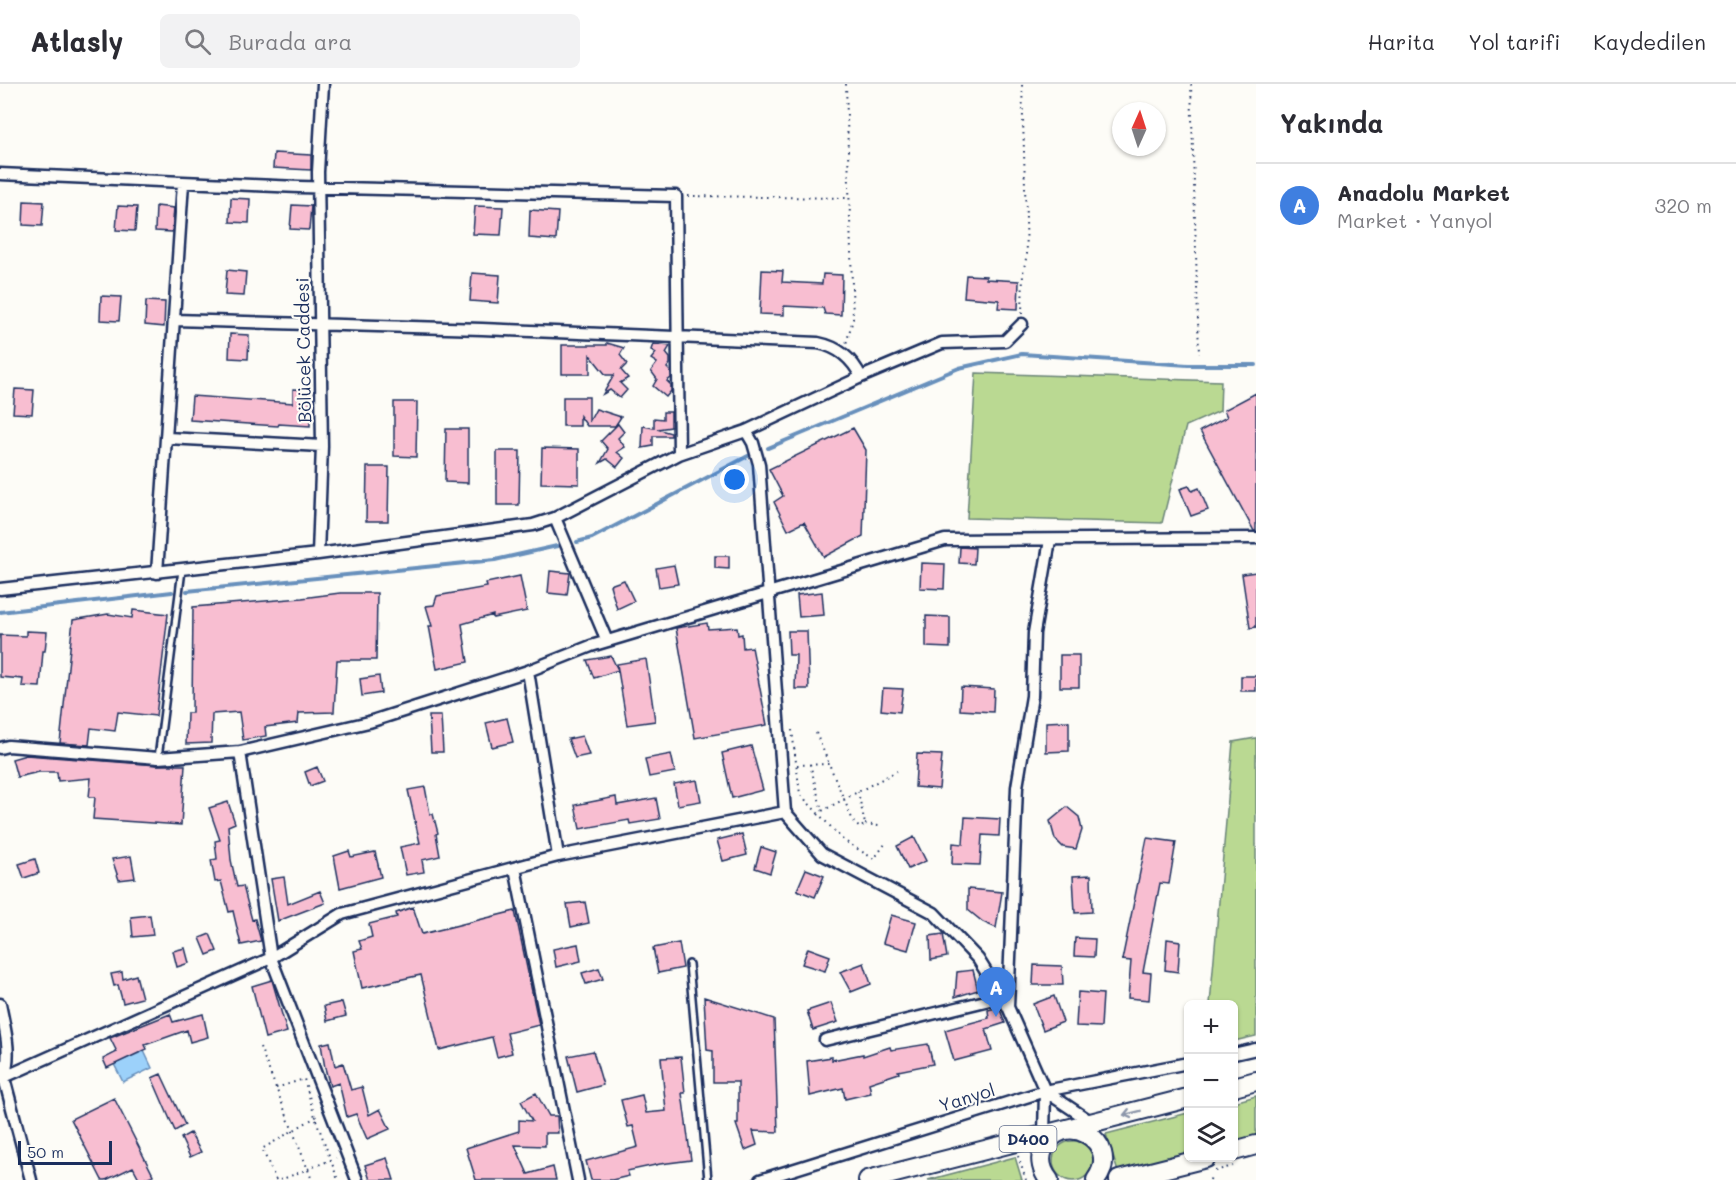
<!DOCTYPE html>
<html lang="tr">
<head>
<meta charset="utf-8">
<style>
	body { margin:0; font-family:Mali,sans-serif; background:#f2f2f3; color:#2b2b33 }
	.controls { position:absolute; right:18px; bottom:18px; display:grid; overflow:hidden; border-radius:9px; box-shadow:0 2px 4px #0004 }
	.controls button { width:54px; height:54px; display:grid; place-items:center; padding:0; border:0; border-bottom:2px solid #e1e1e2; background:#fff; color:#2b2b33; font:30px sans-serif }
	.compass { position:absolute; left:1112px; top:18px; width:54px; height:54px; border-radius:50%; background:#fff; box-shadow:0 2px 4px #0004; rotate:3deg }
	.scale { position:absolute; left:18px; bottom:15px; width:94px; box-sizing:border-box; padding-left:6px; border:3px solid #1b2f5e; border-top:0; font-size:16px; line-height:21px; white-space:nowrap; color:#1b2f5e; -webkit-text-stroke:4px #fdfcf7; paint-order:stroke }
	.you { position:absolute; left:735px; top:396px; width:21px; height:21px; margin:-15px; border:4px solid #fff; border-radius:50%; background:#1a73e8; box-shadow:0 0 0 9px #1a73e833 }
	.badge { display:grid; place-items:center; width:39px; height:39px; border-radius:50%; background:#d1495b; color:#fff; font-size:20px; font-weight:700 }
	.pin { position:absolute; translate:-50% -50px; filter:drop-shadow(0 2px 3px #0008) }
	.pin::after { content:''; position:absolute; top:32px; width:21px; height:18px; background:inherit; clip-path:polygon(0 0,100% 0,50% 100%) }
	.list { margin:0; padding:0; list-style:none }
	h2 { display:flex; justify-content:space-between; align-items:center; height:78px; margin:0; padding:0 24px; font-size:26px }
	h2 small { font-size:20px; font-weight:400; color:#7c7c81 }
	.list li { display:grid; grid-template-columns:39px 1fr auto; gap:18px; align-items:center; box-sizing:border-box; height:84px; padding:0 24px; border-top:2px solid #e1e1e2 }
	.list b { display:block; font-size:22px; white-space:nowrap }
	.list p { margin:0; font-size:20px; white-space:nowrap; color:#7c7c81 }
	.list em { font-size:20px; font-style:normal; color:#7c7c81 }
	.icon { flex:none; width:33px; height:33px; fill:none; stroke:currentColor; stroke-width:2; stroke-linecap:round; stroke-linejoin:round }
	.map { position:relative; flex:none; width:1256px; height:1096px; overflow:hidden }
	header { display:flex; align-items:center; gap:36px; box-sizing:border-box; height:84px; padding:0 30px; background:#fff; border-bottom:2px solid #e1e1e2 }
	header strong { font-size:28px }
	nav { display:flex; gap:33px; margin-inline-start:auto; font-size:21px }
	.search { width:420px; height:54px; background:#f2f2f3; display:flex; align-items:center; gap:15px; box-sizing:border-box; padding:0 21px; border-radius:9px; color:#7c7c81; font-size:22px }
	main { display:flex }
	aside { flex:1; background:#fff }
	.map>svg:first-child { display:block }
	.green { fill:#bad992; stroke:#6a8478; stroke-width:1.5 }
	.water { fill:#9cd1fa; stroke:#6890bc; stroke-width:1.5 }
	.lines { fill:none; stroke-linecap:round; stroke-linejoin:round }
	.stream { stroke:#6890bc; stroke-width:4 }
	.building { fill:#f8bed1; stroke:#1b2f5e; stroke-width:1.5 }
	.service-casing { stroke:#1b2f5e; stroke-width:10 }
	.minor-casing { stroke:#1b2f5e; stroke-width:15 }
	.trunk-casing { stroke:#1b2f5e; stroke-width:22 }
	.path { stroke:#1b2f5e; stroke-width:2; stroke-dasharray:1.5 4.5; stroke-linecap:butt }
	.service { stroke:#fdfcf7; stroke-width:5 }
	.minor { stroke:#fdfcf7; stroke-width:10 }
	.trunk { stroke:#fdfcf7; stroke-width:18 }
	.oneway { stroke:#8c96aa }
	.labels { text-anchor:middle; stroke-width:4.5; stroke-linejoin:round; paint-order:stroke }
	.shield { fill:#fdfcf7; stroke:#5f6c8c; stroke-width:1.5 }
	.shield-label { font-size:16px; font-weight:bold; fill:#1b2f5e }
	.street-label { font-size:18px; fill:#1b2f5e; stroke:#fdfcf7 }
</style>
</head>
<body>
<header>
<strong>Atlasly</strong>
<div class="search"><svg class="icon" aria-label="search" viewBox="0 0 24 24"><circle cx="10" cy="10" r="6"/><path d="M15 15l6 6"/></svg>Burada ara</div>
<nav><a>Harita</a><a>Yol tarifi</a><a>Kaydedilen</a></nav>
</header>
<main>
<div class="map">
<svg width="1256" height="1096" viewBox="0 0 1256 1096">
	<rect width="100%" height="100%" fill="#fdfcf7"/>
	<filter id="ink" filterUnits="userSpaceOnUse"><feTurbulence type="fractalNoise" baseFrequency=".0167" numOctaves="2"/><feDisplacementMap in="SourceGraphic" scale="12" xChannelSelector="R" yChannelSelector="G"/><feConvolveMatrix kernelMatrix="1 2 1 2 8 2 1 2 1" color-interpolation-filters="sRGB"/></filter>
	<g filter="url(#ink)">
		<path class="green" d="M976,289l245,8 -1,30 -34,15 -24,97 -195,-5z
			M1256,654v298l-22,5v-37h-24l23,-262z
			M1256,1012v41l-22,6v-41z
			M1188,1029v41l-70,18 -12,-38z
			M1053 1077a20 20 0 1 1 40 0a20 20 0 1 1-40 0Z
			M1015,1073l7,23h-94z"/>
		<path class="water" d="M144,967l8,17 -29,14 -9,-18z"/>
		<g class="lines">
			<path class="stream" d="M768,364l191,-80 63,-14 166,11h68
				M577,458l15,-4 156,-82
				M187,507l308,-31 62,-14
				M0,528l172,-20"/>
		</g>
		<path class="building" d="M274,69l37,2v15l-38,-2z
			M231,114l19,1 -1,24 -19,-1z
			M24,117l20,1 -2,24 -19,-1z
			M292,121l19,1 -2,24 -19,-1z
			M118,122l19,1 -2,24 -19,-1z
			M156,122l18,2 -2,24 -17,-1z
			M475,122l28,1 -2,28 -28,-1z
			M530,126l28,2 -2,28 -27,-2z
			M227,186l19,2 -2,24 -19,-1z
			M762,186l21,1 -1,11 40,2 1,-10 19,1 -1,40 -16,-1 -2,-6 -39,-2v9l-24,-1z
			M472,189l28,2 -2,28 -28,-2z
			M966,191l20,1v3l33,2 -1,28 -20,-1 1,-8 -35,-3z
			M101,212l20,1 -2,24 -19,-1z
			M146,217l19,1 -1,25 -19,-2z
			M230,250l19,1 -1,24 -19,-1z
			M607,259l17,5 -4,7 7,9 -6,6 7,8 -8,5 7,7 -7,8 -10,-8 -7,4 11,-19h-8l-16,-20v19h-28v-29h45z
			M653,260l17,2 -4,7 4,5v6l-3,4 4,4v6l-4,3 4,4v6l-5,6 -13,-11 4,-7 -6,-8 6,-8 -6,-4 5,-6 -5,-3z
			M15,305l19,1 -2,24 -19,-1z
			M293,305l17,1v36l-31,-2 -1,2 -88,-6 2,-24 101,7z
			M1256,309v138h-2l-54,-100 27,-14 -3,-7z
			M563,313h26v25l7,-13 25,8 -6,9h-28l-7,-10v10h-17z
			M394,318h23l-1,55 -22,-1z
			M663,328h8v15l-14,2 14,4v3h-18v10l-11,2 1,-22 11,2v-10l9,1z
			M618,340l6,8 -6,6 7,9 -8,5 7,6 -7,9 -10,-8 -7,4 8,-14 -7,-8z
			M853,344l13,22 -3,86 -39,21 -20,-35 -16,8 -14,-28 9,-6 -14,-27z
			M446,345h22v54l-23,-1z
			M542,364l37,1v35l-38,-1z
			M497,367h23l-1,54h-22z
			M367,383h22l-1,54h-22z
			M1189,402l3,5 7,-3 9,22 -17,6 -11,-27z
			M960,463l15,1 -1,16 -15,-1z
			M715,472h14v13l-14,-1z
			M921,479l24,1 -1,25 -24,-1z
			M674,481l4,19 -19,3 -3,-19z
			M550,487l20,2 -3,22 -19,-2z
			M1256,488v55l-6,1 -8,-54z
			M520,492l7,35 -34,7v-3l-31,9 6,38 -31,7 -8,-43h3l-6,-20 8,-1 3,-9 50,-9 -1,-4z
			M624,496l10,21 -17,8 -7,-24z
			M822,508l2,23 -25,2 -2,-22z
			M340,509h37l-1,67h-39l-3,52 -35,1 -1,10 -33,4 1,9 -23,4 -4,-28 -27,2 -1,29 -25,1 1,-31h5l1,-106 109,-9z
			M133,526l35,4 -12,102 -38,-4 -3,19 -24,-3 -2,17 -29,-2 13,-123 35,-6 24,4z
			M926,532l24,1v31l-24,-1z
			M707,539l1,6 29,-2 1,8 4,-1 1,14 9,-1 15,78 -72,13 -19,-110z
			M26,547l21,1 -2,19h-2l-3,36 -18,-1 1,-7 -23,-2v-42l26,1z
			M788,547h19l2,58h-14l1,-34h-7z
			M1060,571h19v32h-19z
			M611,572l7,14 -24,8 -7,-18z
			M646,575l9,62 -28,4 -10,-61z
			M379,592l2,17 -19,3 -2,-17z
			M1241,592h15v15h-15z
			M961,603l33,2 -1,23 -33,-2z
			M883,604l20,1 -3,23 -19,-2z
			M429,632h12l2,36h-12z
			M507,634l6,24 -21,5 -6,-24z
			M1069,637v30l-23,1v-30z
			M582,652l7,19 -14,3 -7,-19z
			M751,662l12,44 -31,8 -10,-45z
			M671,670l4,18 -26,5 -4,-18z
			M917,670l25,1 -3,34 -24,-2z
			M26,671l131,10h28l-4,60 -88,-6 2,-22h-6l2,-19 -33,3 -1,-9h-18l-22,5 -5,-18z
			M317,683l6,14 -13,5 -5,-14z
			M697,696l4,21 -23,4 -4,-21z
			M425,703l5,27h3l5,19 -2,1 4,22 -18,4 2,12 -18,3 -6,-28 20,-4 -12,-53z
			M616,713l1,8 39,-7 4,21 -30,5 -1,-4 -49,9 -5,-24z
			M228,718l7,21 -7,3 3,34 6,27 6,-1 9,34 3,-1 6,22 -20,4 -8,-34 -4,1 -8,-31 -6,1 -4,-22 6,-1 -2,-18 5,-1 -11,-32z
			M1067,723l12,10 3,13 -6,19 -13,-2 -8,-8 -5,-18z
			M965,733l35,2 -1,17 -17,-1 -2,30 -28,-1 1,-21 10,1z
			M742,750l5,21 -24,6 -6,-21z
			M914,753l12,24 -18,8 -11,-23z
			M1147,754l29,4 -7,42 -9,-1 -17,89 8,1 -2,27 -21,-2 3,-37 -9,-1z
			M761,763l15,5 -6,21 -15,-5z
			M349,767l2,6 24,-5 6,25 -41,11 -6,-32z
			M131,772l4,22 -16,2 -7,-21z
			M35,775l4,14 -15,5 -5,-14z
			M806,785l18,7 -9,21 -18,-7z
			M1091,791l1,37 -17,1 -2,-37z
			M284,793l4,27 32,-13 5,12 -47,18 -7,-42z
			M968,805l34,3 -6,36 -13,-6 -15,-12z
			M585,818l4,21 -18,4 -4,-23z
			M413,823l9,27 93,-23 24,114 -32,8 5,20 -15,4 -5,-20 -53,13 -18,-75 -59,13 -8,-37 8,-2 -3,-8 13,-4 -3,-13 28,-7 -1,-4z
			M150,831l3,20 -20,2 -2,-20z
			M891,831l25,7 -8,28 -25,-7z
			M210,850l7,17 -10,4 -7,-17z
			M943,850l4,23 -16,3 -1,-24z
			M1075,854l20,1 -1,18 -20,-1z
			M1167,855l13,2 -2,31 -13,-2z
			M679,859l4,25 -25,5 -5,-25z
			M578,860l3,17 -25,6 -3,-18z
			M185,864l4,15 -12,4 -4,-16z
			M808,864l22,8 -5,15 -23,-7z
			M864,879l7,21 -20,8 -11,-20z
			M1034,881l28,1 1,19h-30z
			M599,884l4,11 -17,5 -4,-11z
			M973,886l5,20 -23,7 2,-25z
			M122,888l1,7 13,-4 6,23 -19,5 -5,-18 -4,1 -3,-12z
			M272,896l15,52 -22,6 -13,-52z
			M1078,908l25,2 -2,33 -25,-1z
			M1054,912l9,26 -20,8 -10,-26z
			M704,913l70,22 4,113 -25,-1 4,14 -12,5 -9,-26h2v-42h-25v-31l-6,-1z
			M342,918l4,14 -19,5 -3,-15z
			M831,919l7,19 -25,8 -6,-19z
			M999,923l6,16 -19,6 6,22 -38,10 -9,-31 44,-12 -1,-8z
			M170,930l3,8 30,-8 5,23 -18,5 -3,-12 -42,15 2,4 -40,19 -4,-9 14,-7 -7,-14z
			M330,958l5,24 8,-3 8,27 11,-3 7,28 11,-6 10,20 -23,10 -11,-25 -9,3 -8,-34 -9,3 -5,-18 -4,-24z
			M928,960l5,20 -35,7 1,2 -30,10 2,10 -26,6 -2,-11 -33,8 -3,-35 25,-4v3l31,-6v2l27,-9 1,3z
			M593,967l10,34 -26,7 -9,-36z
			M681,973l4,36h-3l9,67 -31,4 -33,7 2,5 -17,4h-21l-5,-19 52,-14 -5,-21 -5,1 -7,-27 21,-5 4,18 20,-2 -5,-53z
			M161,990l24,51 -10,6 -23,-53z
			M536,1009l13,23h8l1,17h-13v13l-30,-1 13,29 25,-7 3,13h-80l-10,-32 53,-17v-11l13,1 -11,-20z
			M114,1014l39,77 -11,5h-2l-7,-13 -27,13h-4l-31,-61z
			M190,1049l11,19 -11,5 -9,-19z
			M387,1074l7,22h-24l-5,-15z"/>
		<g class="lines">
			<g class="service-casing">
				<path id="service" d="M158,674l24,-188
					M689,880l19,216"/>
			</g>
			<g class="minor-casing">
				<path id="minor" d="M0,90l299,13 377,9 3,258 -124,64 -22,7 -215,29 -318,35
					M174,236l308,9 336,14c20,4 34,15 43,34
					M746,347l7,12 6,21 26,348 37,42 112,59 44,46 30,48 37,84 -1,44
					M167,354l155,8
					M679,370l67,-23 115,-54 81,-34 63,-2 17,-17
					M555,434l52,123
					M318,470l4,-108 -4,-274 5,-88
					M157,489l26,-390
					M528,587l30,185
					M0,664l8,-2 150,12 82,-6 129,-30 159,-51 63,-25 354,-106 311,-2
					M240,668l31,206 86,222
					M515,784l63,312
					M0,920c5,26 12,48 4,74l27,102
					M1008,923l9,-220 15,-91 2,-63 16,-93
					M825,956l177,-43
					M1234,970l22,-5
					M0,995l271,-121 71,-44 216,-58 227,-44
					M1045,1007l48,32
					M760,1096l285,-89 143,-28"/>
			</g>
			<g class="trunk-casing">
				<path id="trunk" d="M1234,1003l22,-6
					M1234,1067l22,-6
					M868,1096l320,-82
					M1049,1096c-7,-9 -10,-20 -6,-30 18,-44 81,-9 53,30
					M1119,1096l87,-22"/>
			</g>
			<path class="path" d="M846,0l7,235 -7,25
				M1191,0l8,270
				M688,112l161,2
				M1022,230l1,-41 4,-19 -5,-170
				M792,646l8,64 43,46 31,19 11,-15
				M816,649l38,90 6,5 5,-4 -7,-32
				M810,680l12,47
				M797,681l32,-1
				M818,731l4,-4 75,-40
				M865,740l14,2
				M260,963l52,133
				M276,1004l28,-9 11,38 23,63
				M1018,1072l8,24
				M1215,1087l18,-5
				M276,1096l-14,-31 57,-34
				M280,1096l56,-22
				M1210,1096l1,-4"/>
			<use href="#service" class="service"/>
			<use href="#minor" class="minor"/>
			<use href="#trunk" class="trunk"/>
		</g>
		<defs><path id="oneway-shaft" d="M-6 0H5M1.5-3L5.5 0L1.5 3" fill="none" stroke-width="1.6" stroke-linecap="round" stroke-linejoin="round" transform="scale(1.5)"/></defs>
		<use class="oneway" href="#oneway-shaft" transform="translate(1132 1029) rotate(166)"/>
	</g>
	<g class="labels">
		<rect class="shield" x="999.5" y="1042" width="57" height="26" rx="4.5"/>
		<g class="shield-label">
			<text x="1028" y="1061">D400</text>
		</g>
		<g class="street-label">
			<text transform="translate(304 266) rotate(-91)" y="6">Bölücek Caddesi</text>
			<text transform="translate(967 1014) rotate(-17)" y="6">Yanyol</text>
		</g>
	</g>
</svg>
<div class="controls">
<button>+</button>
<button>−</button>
<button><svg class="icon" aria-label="layers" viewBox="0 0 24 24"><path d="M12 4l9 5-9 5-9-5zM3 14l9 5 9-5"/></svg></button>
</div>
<svg class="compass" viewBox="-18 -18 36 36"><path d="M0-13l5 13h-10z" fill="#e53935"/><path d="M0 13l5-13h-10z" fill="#7c7c81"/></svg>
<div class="scale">50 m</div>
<div class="you"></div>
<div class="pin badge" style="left:996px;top:933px;background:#3f7fe0">A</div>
</div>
<aside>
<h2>Yakında<small></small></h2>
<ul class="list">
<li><span class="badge" style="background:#3f7fe0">A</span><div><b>Anadolu Market</b><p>Market · Yanyol</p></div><em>320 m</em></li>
</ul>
</aside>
</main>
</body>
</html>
